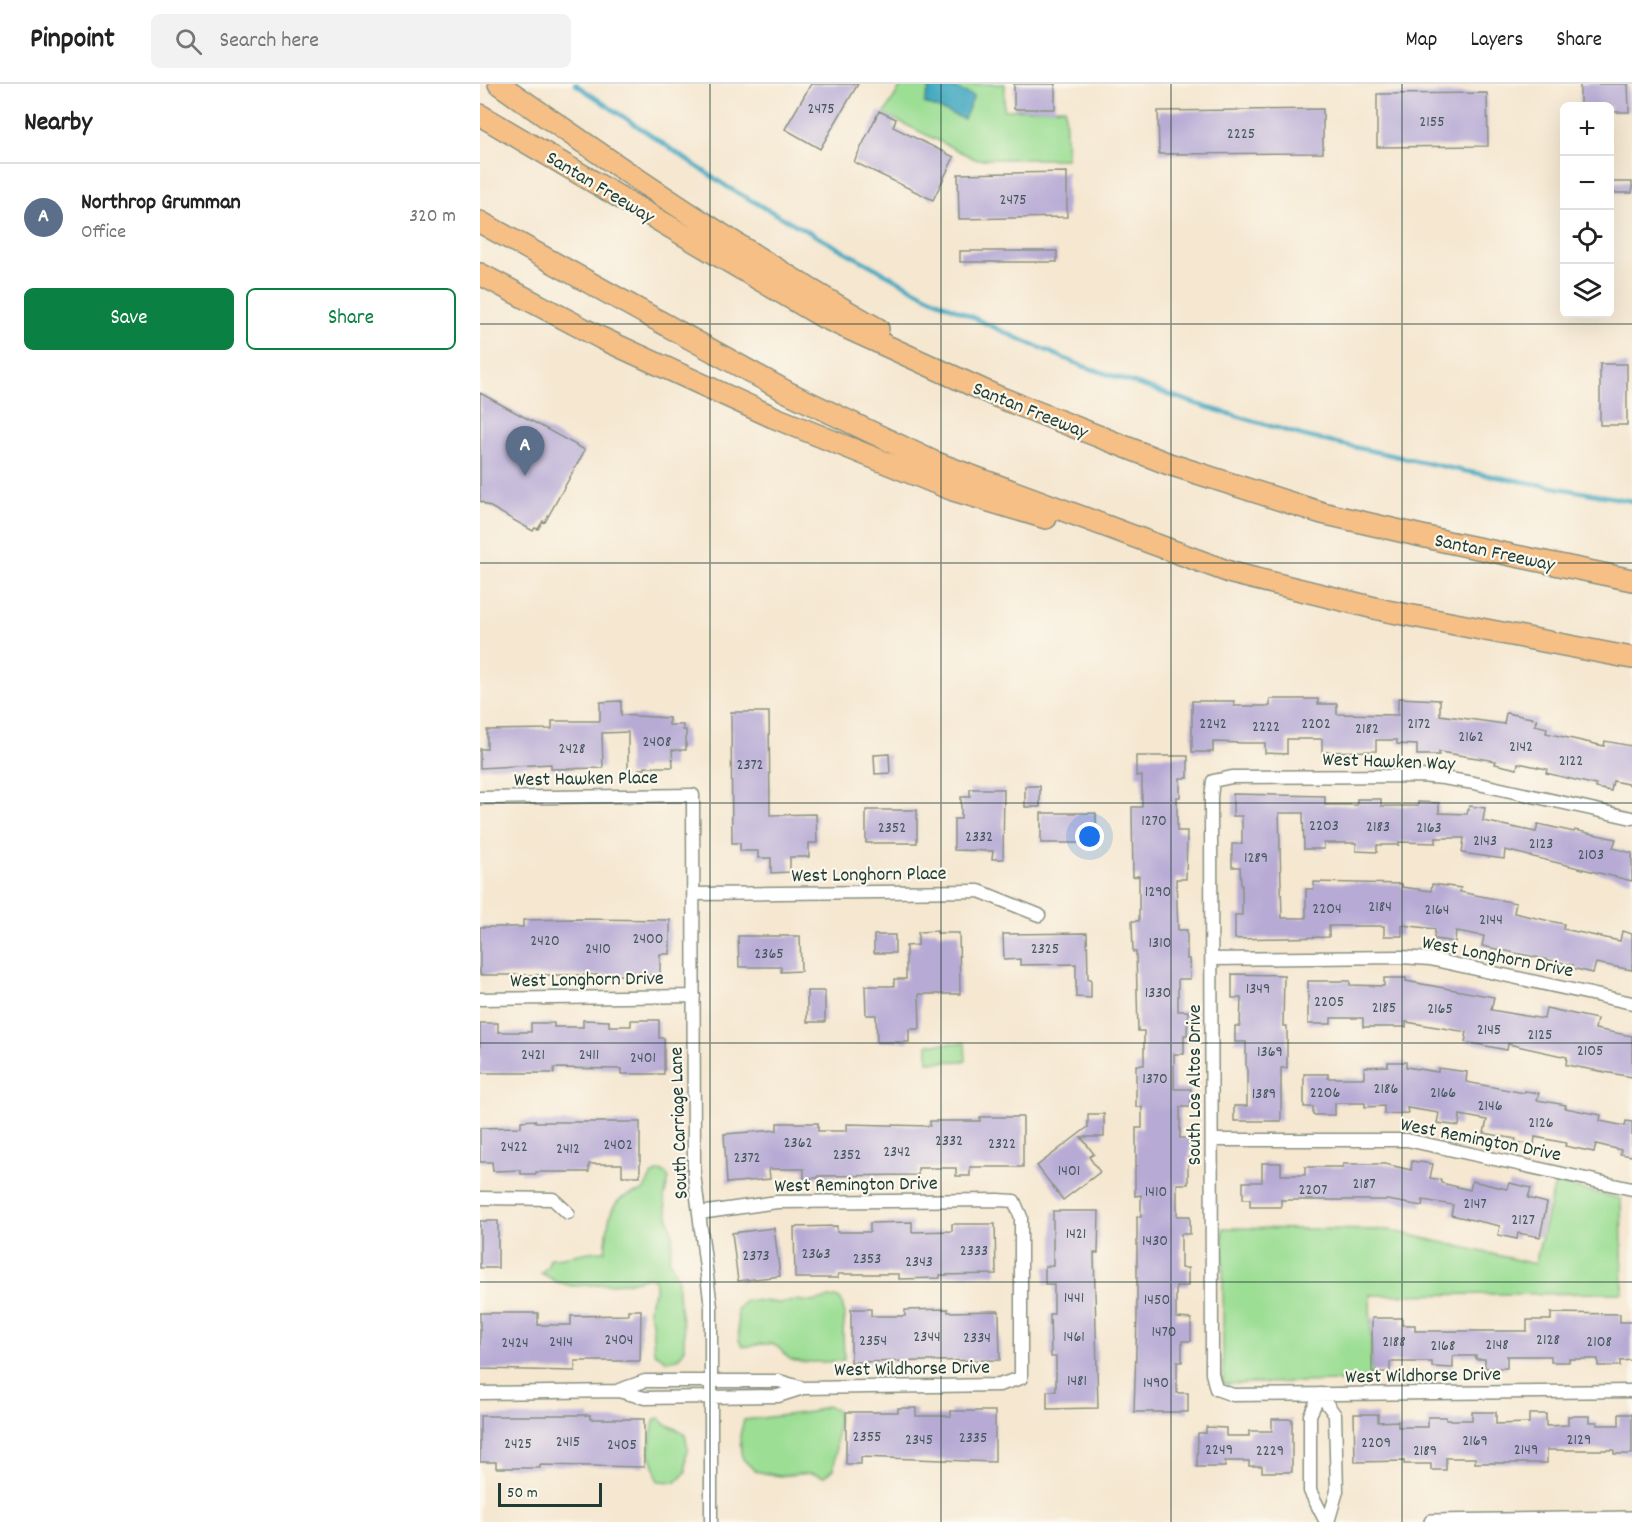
<!DOCTYPE html>
<html lang="en">
<head>
<meta charset="utf-8">
<style>
	body { margin:0; font-family:Dekko,sans-serif; background:#f2f2f2; color:#222 }
	.controls { position:absolute; right:18px; top:18px; display:grid; overflow:hidden; border-radius:9px; box-shadow:0 6px 24px #0002 }
	.controls button { width:54px; height:54px; display:grid; place-items:center; padding:0; border:0; border-bottom:2px solid #e0e0e0; background:#fff; color:#222; font:30px sans-serif }
	.scale { position:absolute; left:18px; bottom:15px; width:104px; box-sizing:border-box; padding-left:6px; border:3px solid #1f3d34; border-top:0; font-size:16px; line-height:21px; white-space:nowrap; color:#1f3d34; -webkit-text-stroke:4px #fbf7ec; paint-order:stroke }
	.you { position:absolute; left:610px; top:753px; width:21px; height:21px; margin:-15px; border:4px solid #fff; border-radius:50%; background:#1a73e8; box-shadow:0 0 0 9px #1a73e833 }
	.badge { display:grid; place-items:center; width:39px; height:39px; border-radius:50%; background:#0b8043; color:#fff; font-size:20px; font-weight:700 }
	.pin { position:absolute; translate:-50% -50px; filter:drop-shadow(0 2px 3px #0008) }
	.pin::after { content:''; position:absolute; top:32px; width:21px; height:18px; background:inherit; clip-path:polygon(0 0,100% 0,50% 100%) }
	.list { margin:0; padding:0; list-style:none }
	h2 { display:flex; justify-content:space-between; align-items:center; height:78px; margin:0; padding:0 24px; font-size:26px }
	h2 small { font-size:20px; font-weight:400; color:#767676 }
	.list li { display:grid; grid-template-columns:39px 1fr auto; gap:18px; align-items:center; box-sizing:border-box; height:108px; padding:0 24px; border-top:2px solid #e0e0e0 }
	.list b { display:block; font-size:22px; white-space:nowrap }
	.list p { margin:0; font-size:20px; white-space:nowrap; color:#767676 }
	.list em { font-size:20px; font-style:normal; color:#767676 }
	.actions { display:flex; gap:12px; padding:18px 24px }
	.actions a { flex:1; padding:14px 0; border:2px solid #0b8043; border-radius:9px; text-align:center; font-size:21px; color:#0b8043 }
	.actions .main { background:#0b8043; color:#fff }
	.icon { flex:none; width:33px; height:33px; fill:none; stroke:currentColor; stroke-width:2; stroke-linecap:round; stroke-linejoin:round }
	.map { position:relative; flex:none; width:1152px; height:1438px; overflow:hidden }
	header { display:flex; align-items:center; gap:36px; box-sizing:border-box; height:84px; padding:0 30px; background:#fff; border-bottom:2px solid #e0e0e0 }
	header strong { font-size:28px }
	nav { display:flex; gap:33px; margin-inline-start:auto; font-size:21px }
	.search { width:420px; height:54px; background:#f2f2f2; display:flex; align-items:center; gap:15px; box-sizing:border-box; padding:0 21px; border-radius:9px; color:#767676; font-size:22px }
	main { display:flex }
	aside { flex:1; background:#fff }
	.map>svg:first-child { display:block }
	.green { fill:#9cde94; stroke:#5e8e64; stroke-width:1.5 }
	.water { fill:#41a8c1; stroke:#30727a; stroke-width:1.5 }
	.lines { fill:none; stroke-linecap:round; stroke-linejoin:round }
	.stream { stroke:#41a8c1; stroke-width:4.5 }
	.building { fill:#b7abd5 }
	.minor-casing { stroke:#8a9282; stroke-width:15 }
	.tertiary-casing { stroke:#8a9282; stroke-width:18 }
	.motorway-casing { stroke:#8a9282; stroke-width:24 }
	.minor { stroke:#fff; stroke-width:12 }
	.tertiary { stroke:#fff; stroke-width:15 }
	.motorway { stroke:#f5bf86; stroke-width:21 }
	.grid { fill:none; stroke:#1f3d34; stroke-width:1.5; stroke-opacity:0.55 }
	.labels { text-anchor:middle; stroke-width:4.5; stroke-linejoin:round; paint-order:stroke }
	.number-label { font-size:16px; fill:#45585c }
	.street-label { font-size:20px; fill:#1f3d34; stroke:#fbf7ec }
</style>
</head>
<body>
<header>
<strong>Pinpoint</strong>
<div class="search"><svg class="icon" aria-label="search" viewBox="0 0 24 24"><circle cx="10" cy="10" r="6"/><path d="M15 15l6 6"/></svg>Search here</div>
<nav><a>Map</a><a>Layers</a><a>Share</a></nav>
</header>
<main>
<aside>
<h2>Nearby<small></small></h2>
<ul class="list">
<li><span class="badge" style="background:#5c6f8a">A</span><div><b>Northrop Grumman</b><p>Office</p></div><em>320 m</em></li>
</ul>
<div class="actions"><a class="main">Save</a><a>Share</a></div>
</aside>
<div class="map">
<svg width="1152" height="1438" viewBox="0 0 1152 1438">
	<rect width="100%" height="100%" fill="#fbf7ec"/>
	<filter id="ink" filterUnits="userSpaceOnUse"><feTurbulence type="fractalNoise" baseFrequency=".0167" numOctaves="2"/><feDisplacementMap in="SourceGraphic" scale="12" xChannelSelector="R" yChannelSelector="G"/><feConvolveMatrix kernelMatrix="1 2 1 2 8 2 1 2 1" color-interpolation-filters="sRGB"/></filter>
	<filter id="wash" filterUnits="userSpaceOnUse"><feTurbulence type="fractalNoise" baseFrequency=".008" numOctaves="4" result="noise"/><feDisplacementMap in="SourceGraphic" scale="24" xChannelSelector="R" yChannelSelector="G"/><feGaussianBlur stdDeviation="1.35" result="paint"/><feColorMatrix in="noise" values="0 0 0 0 0 0 0 0 0 0 0 0 0 0 0 0 0 1.4 0 .05"/><feComposite in="paint" operator="in"/></filter>
	<g filter="url(#wash)">
		<rect width="100%" height="100%" fill="#f5e7d0"/>
		<path class="green" d="M422,0h103l-1,26 61,-2 2,51h-92l-91,-45z
			M485,959l1,18 -38,1v-18z
			M179,1087l6,2 4,5 -5,20 9,38 -4,23 9,21v14l6,40v17l-7,8 -10,2 -13,-9 -2,-31 -3,-9 1,-11 5,-10v-12l-7,-2 -22,6 -54,3 -15,-4 -16,-9 7,-7 2,-8c21,0 34,-8 55,-7 3,-16 1,-46 19,-54 6,-3 13,-4 19,-6l8,-15z
			M1075,1099l66,16 2,94 -253,2 2,85 -149,4v-156l166,2 146,34z
			M355,1213l6,2 4,16 -2,17 1,28c-7,2 -46,3 -52,0 -7,-2 -10,-12 -18,-15 -10,-5 -22,4 -32,1l-3,-6 -2,-30 7,-9 9,-1 27,3 17,-3 14,2z
			M346,1322l10,3 2,7 -3,45 -2,8 -9,8 -13,-4 -32,3 -24,-5 -12,-12 -2,-6 -1,-18 4,-15 67,-8z
			M180,1334l4,5 12,6 9,6 3,14 -2,6v17l-10,10 -18,-1 -2,-4c1,-10 -4,-14 -6,-24 -1,-5 3,-30 5,-34z"/>
		<path class="water" d="M451,0h13l30,12 -10,23 -40,-16z"/>
		<g class="lines">
			<path class="stream" d="M95,0l154,104 56,31 140,76 90,42 65,28 126,42 102,30 156,34 168,30"/>
		</g>
		<g id="blocks">
			<path class="building" d="M331,0h47l-38,65 -35,-20z
				M534,0h41v25h-41z
				M1100,0h48l1,28h-19v-6h-30z
				M1007,9l1,53 -111,1v-53z
				M843,25v44l-164,1 -1,-43z
				M399,27l17,8 -3,8 61,30 -21,43 -79,-38z
				M587,88v45l-108,2 -1,-45z
				M1130,98h22v11h-22z
				M480,167h97v11h-97z
				M1120,280h27v61h-27z
				M0,309l105,57 -40,72 -2,-1 -5,8 -3,-1 -2,3 -53,-30z
				M918,614l42,2v15l64,9 2,-11 31,6 -2,6 12,3 -1,5 58,13 1,-5 27,5v39l-19,-4 -2,10 -15,-3v-3l-50,-12 1,-4 -29,-6 -1,6 -22,-5 1,-3 -57,-9v3h-22v-10l-20,-1v-4h-21v11l-54,1v-13h-35v15l-22,-1v-10h-21l-31,-1v10h-21v-51h42v5h36v-7h48v5h19v10l61,1z
				M141,617v14l48,3v7h14v5h3v20h-14l1,17h-28v2h-6v5l-11,1v-43l-26,1 1,35 -52,1v-5l-71,4v-19h7v-19l65,-1v-8h48v-19z
				M251,628h38l1,103 46,-1 1,29h-8v14h-19v15l-19,1v-15h-13v-7h-18v-8h-8z
				M409,670l1,19 -15,1 -1,-19z
				M656,672h52v22h-8v19h-3v34h10l-1,48h-10l2,51h9v29h2l1,20h-12v32h10l-1,24h-3v19h-10v35h17v18h-11v31h10v20h-2v26h-11v32h13v18h-9v34h7v18h-12v32l15,1v22h-9v21h-5v31h11v19h-54l3,-94v-101h4v-22l-6,1v-30h1v-38h6v-21h-6v-42h8v-34h-6l-2,-79h-3l-1,-31h7v-45l-6,1 -1,-70h10v-31h-6z
				M545,702h15v21h-15z
				M490,705h34l-1,70h-11l1,-8 -39,-1v-31h7v-22h9z
				M753,710l92,2v9h32v-6h24v7h37v-4l21,1v10l28,1 2,-8 16,2 -2,13 53,11 2,-8 36,8 1,-2 41,9 -3,9 19,5v28l-127,-31 -1,9 -42,-6 2,-15h-28v5l-37,-1v3h-22v7l-21,-1v-8h-32v6h-20l-1,-36h-24l3,105h24v-29h8v-7l88,2v3l29,4 1,-7 29,4 -1,4 56,11 -2,10 50,11 -1,5 57,12 2,-10 10,3v36l-36,-7 -3,10 -21,-5 1,-3 -91,-19 2,-10 -28,-5 -1,11 -21,-3 1,-10 -33,-4v11h-18v-10h-55v11l-94,2v-24h7v-29h-1l-1,-19h-8v-23h10v-28h-9z
				M386,726h51v33h-51z
				M561,729h55v30h-55z
				M96,835l94,1v34h-10v21h-180v-48h43v-7z
				M457,847v2h22l1,61h-41l1,35h-11v13h-32l-1,-27h-10l-1,-29h29v-7h12v-33l12,-1v-13z
				M607,849l1,46h3v19l-15,-1v-33l-56,1v-6l-16,1 -1,-26z
				M394,851h21v18h-21z
				M258,852h62l1,35 -20,1v-5h-42z
				M752,890l52,1 -1,51h4v42h-6v53h-47v-15h13v-38h-1v-26h-11v-16h5l1,-28h-9z
				M904,894h22v3l88,16 -3,13 53,9 2,-11 51,11 -2,10 37,7v41l-66,-12 1,-8 -59,-13 -1,6 -42,-8 2,-10 -61,-10v5h-43v-9h-32v6h-23v-43h42v4l34,1z
				M327,907h18v31h-18z
				M103,936l26,1v5h22v-6h28v18h5v36h-43v-5l-67,-1v5h-74v-50h18v9h33v-9h23v4h29z
				M908,978h18v5l32,5v-4l29,4 -1,10 58,11 1,-2 14,2 -2,7 29,5 -1,3 36,7 -1,6 25,5 1,-5 6,1v34l-12,-2 1,-4 -25,-6 -2,8 -29,-6 1,-3 -31,-6 -1,8 -19,-3 1,-3 -32,-6 3,-13 -27,-5 -1,11 -22,-3 2,-10 -32,-5 1,5 -24,1v-8l-19,1v-4h-30v12h-22v-8h-9v-33h24v4h36v-11l24,-1z
				M608,1030h16v23h-23l13,17 -5,3 11,15 -37,28 -26,-34 51,-39z
				M500,1033h43v50h-53v9h-14v-8h-38v7l-100,1v2h-14v-9h-35l1,10 -43,4 -3,-49 53,-4v-7h41v8h29v-7l83,2v-5h50z
				M55,1036v2h105v54h-18v-12h-33v8h-53v2h-15v-4l-28,1 -1,-9h-12v-34l41,-1v-6z
				M932,1077l21,3 -3,14 11,2v3l29,7 2,-9 35,8 2,-6 22,5 -3,10 19,5 -7,34 -22,-4 -1,6 -19,-4 2,-9 -49,-11 2,-10 -30,-5 -1,6 -35,-6h-106v7h-31v-8h-7v-17h19v-19h19v12h24v-8h38v-3h42l26,6z
				M573,1127h46l-1,42h-4l4,155 -51,1v-18h9v-34h-5l-1,-43h4v-30h-9v-18h8z
				M0,1137h18v47h-18z
				M432,1138v10l40,-1v-7h43l1,50 -56,1v3l-41,1v-5h-61v4h-43l-1,-51 43,-1v6h33v-9z
				M294,1144l6,48 -42,5 -6,-48z
				M371,1225h20v7h34v-6l43,-1v3l51,-1 1,49 -149,2z
				M148,1226h13l-1,51h-65v10l-95,-2v-56h58v12h33v-9l57,-1z
				M1071,1229l69,1v8h12v38l-12,1v5h-22v-7h-29v3h-18v-6h-44v12h-22v-9h-9v-3h-23v12l-21,-1v-5h-42v10h-18v-54h30v7h13v6h112v-11h24z
				M418,1324h18v8h35v-5h44v51l-134,-5v7h-15v-52h52z
				M992,1328h24v12l33,-1v-9h17v12l22,-1v-9h21v6h8v3h22v-11h13v40h-18v-4h-67v13h-72v-5h-29v12h-15v-6h-27v-3l-49,1 -1,-48h24v8l20,-1v6h30v-10h18v3h26z
				M67,1331h43v4h54v48l-104,-2v3h-44v-6h-16v-46h67z
				M792,1335h20v53h-30v-6h-13v-5h-24v6h-28l1,-34h8v-6l20,1v8h23v-5h23z"/>
		</g>
	</g>
	<g filter="url(#ink)">
		<use href="#blocks" fill-opacity="0" stroke="#8a9282" stroke-width="1.5"/>
		<g class="lines">
			<g class="minor-casing">
				<path id="minor" d="M0,714l213,-3 1,379 17,133v215
					M1152,734l-158,-35 -31,-5 -23,-2 -188,1 -19,4 -2,16 1,576 4,16 17,6 399,-4
					M214,810l285,-3 60,24
					M732,875l189,-2 29,2 202,44
					M0,915l214,-3
					M732,1056h195l225,49
					M0,1114l73,1 15,14
					M139,1306l26,-9h134l24,7
					M0,1309l138,-2 27,7 133,-2 25,-8 196,-3 22,-7v-161l-7,-16 -16,-1 -221,2 -77,11
					M846,1438l-16,-31v-76l10,-21 15,21 2,76 -9,31"/>
			</g>
			<g class="tertiary-casing">
				<path id="tertiary" d="M952,1438l200,-3"/>
			</g>
			<g class="motorway-casing">
				<path id="motorway" d="M19,0c123,86 248,171 379,245
					M0,31l343,202 173,79 173,68 153,49 126,29 184,38
					M0,138l307,170 147,70 298,111 155,38 245,47
					M0,190l121,64 172,79 180,73 93,28"/>
			</g>
			<use href="#minor" class="minor"/>
			<use href="#tertiary" class="tertiary"/>
			<use href="#motorway" class="motorway"/>
		</g>
	</g>
	<path class="grid" d="M230,0v1438M461,0v1438M691,0v1438M922,0v1438M0,240h1152M0,479h1152M0,719h1152M0,959h1152M0,1198h1152"/>
	<g class="labels">
		<g class="number-label">
			<text x="341" y="29">2475</text>
			<text x="952" y="42">2155</text>
			<text x="761" y="54">2225</text>
			<text x="533" y="120">2475</text>
			<text x="733" y="644">2242</text>
			<text x="836" y="644">2202</text>
			<text x="939" y="644">2172</text>
			<text x="786" y="647">2222</text>
			<text x="887" y="649">2182</text>
			<text x="991" y="657">2162</text>
			<text x="177" y="662">2408</text>
			<text x="1041" y="667">2142</text>
			<text x="92" y="669">2428</text>
			<text x="1091" y="681">2122</text>
			<text x="270" y="685">2372</text>
			<text x="674" y="741">1270</text>
			<text x="844" y="746">2203</text>
			<text x="898" y="747">2183</text>
			<text x="412" y="748">2352</text>
			<text x="949" y="748">2163</text>
			<text x="499" y="757">2332</text>
			<text x="1005" y="761">2143</text>
			<text x="1061" y="764">2123</text>
			<text x="1111" y="775">2103</text>
			<text x="776" y="778">1289</text>
			<text x="678" y="812">1290</text>
			<text x="900" y="827">2184</text>
			<text x="847" y="829">2204</text>
			<text x="957" y="830">2164</text>
			<text x="1011" y="840">2144</text>
			<text x="168" y="859">2400</text>
			<text x="65" y="861">2420</text>
			<text x="680" y="863">1310</text>
			<text x="118" y="869">2410</text>
			<text x="565" y="869">2325</text>
			<text x="289" y="874">2365</text>
			<text x="778" y="909">1349</text>
			<text x="678" y="913">1330</text>
			<text x="849" y="922">2205</text>
			<text x="904" y="928">2185</text>
			<text x="960" y="929">2165</text>
			<text x="1009" y="950">2145</text>
			<text x="1060" y="955">2125</text>
			<text x="1110" y="971">2105</text>
			<text x="790" y="972">1369</text>
			<text x="53" y="975">2421</text>
			<text x="109" y="975">2411</text>
			<text x="163" y="978">2401</text>
			<text x="675" y="999">1370</text>
			<text x="906" y="1009">2186</text>
			<text x="845" y="1013">2206</text>
			<text x="963" y="1013">2166</text>
			<text x="784" y="1014">1389</text>
			<text x="1010" y="1026">2146</text>
			<text x="1061" y="1043">2126</text>
			<text x="469" y="1061">2332</text>
			<text x="318" y="1063">2362</text>
			<text x="522" y="1064">2322</text>
			<text x="138" y="1065">2402</text>
			<text x="34" y="1067">2422</text>
			<text x="88" y="1069">2412</text>
			<text x="417" y="1072">2342</text>
			<text x="367" y="1075">2352</text>
			<text x="267" y="1078">2372</text>
			<text x="589" y="1091">1401</text>
			<text x="884" y="1104">2187</text>
			<text x="833" y="1110">2207</text>
			<text x="676" y="1112">1410</text>
			<text x="995" y="1124">2147</text>
			<text x="1043" y="1140">2127</text>
			<text x="596" y="1154">1421</text>
			<text x="675" y="1161">1430</text>
			<text x="494" y="1171">2333</text>
			<text x="336" y="1174">2363</text>
			<text x="276" y="1176">2373</text>
			<text x="387" y="1179">2353</text>
			<text x="439" y="1182">2343</text>
			<text x="594" y="1218">1441</text>
			<text x="677" y="1220">1450</text>
			<text x="684" y="1252">1470</text>
			<text x="447" y="1257">2344</text>
			<text x="594" y="1257">1461</text>
			<text x="497" y="1258">2334</text>
			<text x="139" y="1260">2404</text>
			<text x="1068" y="1260">2128</text>
			<text x="393" y="1261">2354</text>
			<text x="81" y="1262">2414</text>
			<text x="914" y="1262">2188</text>
			<text x="1119" y="1262">2108</text>
			<text x="35" y="1263">2424</text>
			<text x="1017" y="1265">2148</text>
			<text x="963" y="1266">2168</text>
			<text x="597" y="1301">1481</text>
			<text x="676" y="1303">1490</text>
			<text x="387" y="1357">2355</text>
			<text x="493" y="1358">2335</text>
			<text x="439" y="1360">2345</text>
			<text x="1099" y="1360">2129</text>
			<text x="995" y="1361">2169</text>
			<text x="88" y="1362">2415</text>
			<text x="896" y="1363">2209</text>
			<text x="38" y="1364">2425</text>
			<text x="142" y="1365">2405</text>
			<text x="739" y="1370">2249</text>
			<text x="1046" y="1370">2149</text>
			<text x="790" y="1371">2229</text>
			<text x="945" y="1371">2189</text>
		</g>
		<g class="street-label">
			<text transform="translate(121 102) rotate(31)" y="7">Santan Freeway</text>
			<text transform="translate(551 325) rotate(22)" y="7">Santan Freeway</text>
			<text transform="translate(1015 467) rotate(12)" y="7">Santan Freeway</text>
			<text transform="translate(909 676) rotate(2)" y="7">West Hawken Way</text>
			<text transform="translate(106 693) rotate(-1)" y="7">West Hawken Place</text>
			<text transform="translate(389 789) rotate(-1)" y="7">West Longhorn Place</text>
			<text transform="translate(1018 871) rotate(11)" y="7">West Longhorn Drive</text>
			<text transform="translate(107 894) rotate(-1)" y="7">West Longhorn Drive</text>
			<text transform="translate(713 1001) rotate(-90)" y="7">South Los Altos Drive</text>
			<text transform="translate(197 1039) rotate(-92)" y="7">South Carriage Lane</text>
			<text transform="translate(1001 1054) rotate(11)" y="7">West Remington Drive</text>
			<text transform="translate(376 1099) rotate(-1)" y="7">West Remington Drive</text>
			<text transform="translate(432 1283) rotate(-1)" y="7">West Wildhorse Drive</text>
			<text transform="translate(943 1290) rotate(-1)" y="7">West Wildhorse Drive</text>
		</g>
	</g>
</svg>
<div class="controls">
<button>+</button>
<button>−</button>
<button><svg class="icon" aria-label="locate" viewBox="0 0 24 24"><circle cx="12" cy="12" r="6"/><path d="M12 2v4M12 18v4M2 12h4M18 12h4"/></svg></button>
<button><svg class="icon" aria-label="layers" viewBox="0 0 24 24"><path d="M12 4l9 5-9 5-9-5zM3 14l9 5 9-5"/></svg></button>
</div>
<div class="scale">50 m</div>
<div class="you"></div>
<div class="pin badge" style="left:45px;top:392px;background:#5c6f8a">A</div>
</div>
</main>
</body>
</html>
